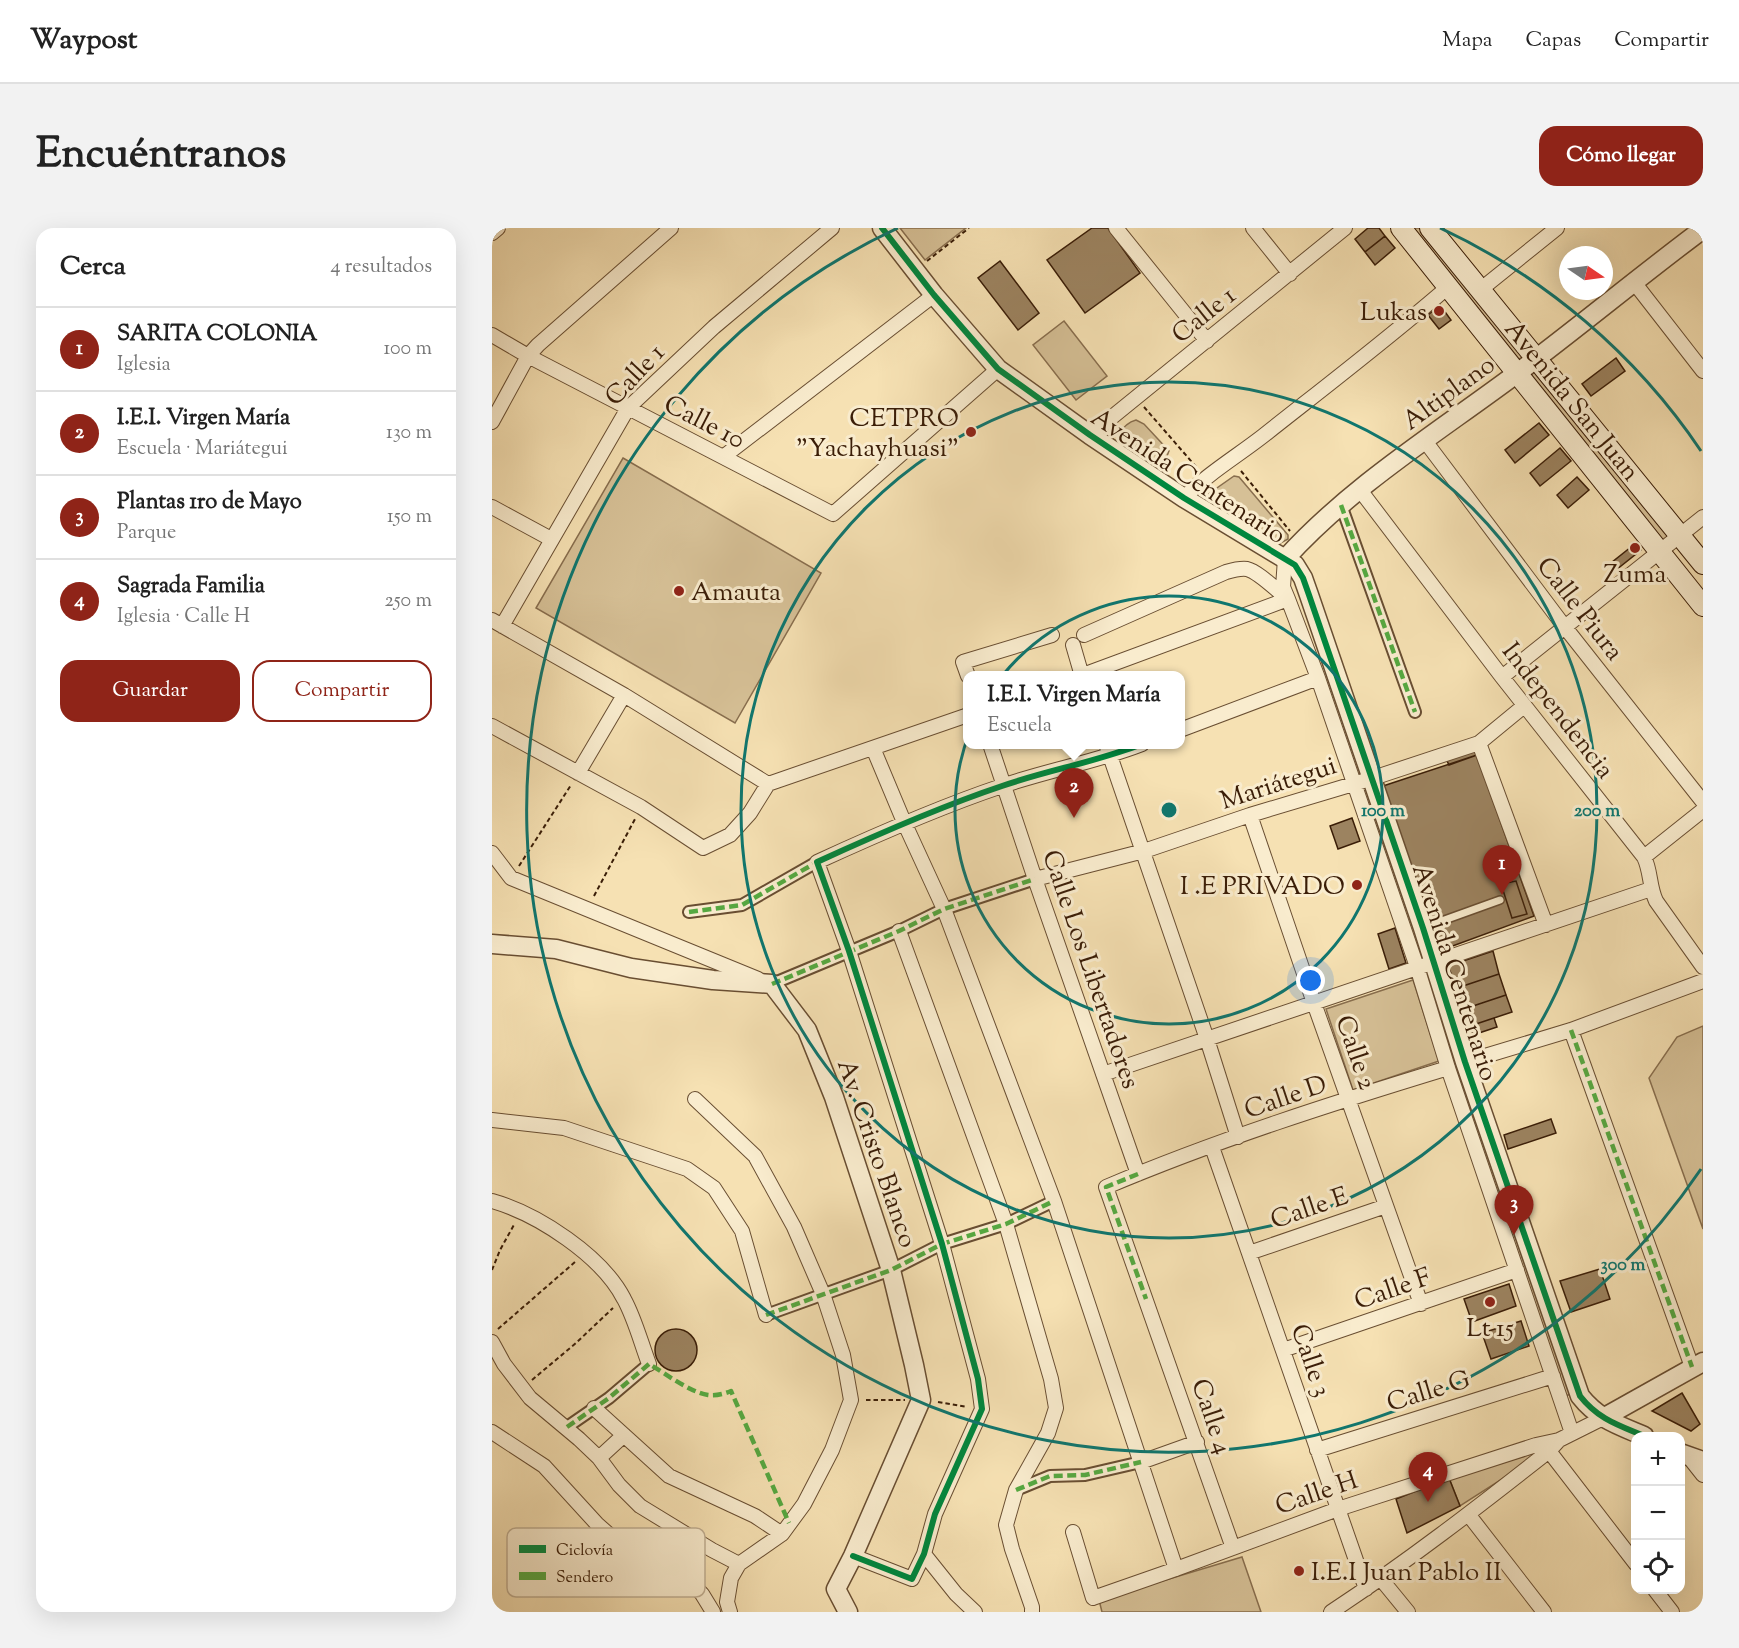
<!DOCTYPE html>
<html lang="es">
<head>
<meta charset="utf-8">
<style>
	body { margin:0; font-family:"Sorts Mill Goudy",serif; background:#f2f2f2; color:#222 }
	.controls { position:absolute; right:18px; bottom:18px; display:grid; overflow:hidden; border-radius:12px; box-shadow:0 6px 24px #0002 }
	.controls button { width:54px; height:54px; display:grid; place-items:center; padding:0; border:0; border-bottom:2px solid #e0e0e0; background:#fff; color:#222; font:30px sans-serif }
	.compass { position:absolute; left:1067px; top:18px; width:54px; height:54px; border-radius:50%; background:#fff; box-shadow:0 6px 24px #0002; rotate:103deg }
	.you { position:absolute; left:819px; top:753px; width:21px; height:21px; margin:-15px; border:4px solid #fff; border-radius:50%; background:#1a73e8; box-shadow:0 0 0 9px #1a73e833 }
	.badge { display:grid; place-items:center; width:39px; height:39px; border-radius:50%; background:#8f2418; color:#fff; font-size:20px; font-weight:700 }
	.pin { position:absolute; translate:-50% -50px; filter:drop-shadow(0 2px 3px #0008) }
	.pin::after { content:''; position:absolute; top:32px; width:21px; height:18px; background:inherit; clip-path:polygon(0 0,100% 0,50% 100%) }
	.popup { position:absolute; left:471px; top:443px; width:222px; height:78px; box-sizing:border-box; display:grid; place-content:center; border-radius:12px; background:#fff; filter:drop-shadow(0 2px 4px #0005); font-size:20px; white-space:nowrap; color:#767676 }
	.popup b { font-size:22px; color:#222 }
	.popup::after { content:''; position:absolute; left:50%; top:100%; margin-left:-12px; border:12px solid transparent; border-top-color:#fff }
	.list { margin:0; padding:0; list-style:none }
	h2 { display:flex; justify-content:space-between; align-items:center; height:78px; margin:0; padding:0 24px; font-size:26px }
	h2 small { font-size:20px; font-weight:400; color:#767676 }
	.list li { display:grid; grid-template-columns:39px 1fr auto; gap:18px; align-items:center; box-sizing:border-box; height:84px; padding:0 24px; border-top:2px solid #e0e0e0 }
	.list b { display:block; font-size:22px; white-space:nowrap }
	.list p { margin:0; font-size:20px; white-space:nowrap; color:#767676 }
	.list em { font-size:20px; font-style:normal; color:#767676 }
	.actions { display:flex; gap:12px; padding:18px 24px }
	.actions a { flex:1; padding:14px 0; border:2px solid #8f2418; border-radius:18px; text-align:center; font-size:21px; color:#8f2418 }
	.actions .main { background:#8f2418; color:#fff }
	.icon { flex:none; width:33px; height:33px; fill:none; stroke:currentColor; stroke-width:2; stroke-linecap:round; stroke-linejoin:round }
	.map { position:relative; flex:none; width:1211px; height:1384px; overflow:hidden; border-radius:18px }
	header { display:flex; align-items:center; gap:36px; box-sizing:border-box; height:84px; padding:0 30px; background:#fff; border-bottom:2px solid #e0e0e0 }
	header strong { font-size:28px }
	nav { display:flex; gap:33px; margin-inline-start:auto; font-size:21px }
	.intro { display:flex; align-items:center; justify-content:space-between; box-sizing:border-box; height:144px; padding:0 36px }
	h1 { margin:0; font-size:42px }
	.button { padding:15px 27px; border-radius:18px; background:#8f2418; color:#fff; font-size:21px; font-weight:700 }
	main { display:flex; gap:36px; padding:0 36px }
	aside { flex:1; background:#fff; border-radius:18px; box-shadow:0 6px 24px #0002 }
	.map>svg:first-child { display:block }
	.green { fill:#d6c096; stroke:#886e4e; stroke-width:1.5 }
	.building { fill:#9c8360; stroke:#3a1d07; stroke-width:1.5 }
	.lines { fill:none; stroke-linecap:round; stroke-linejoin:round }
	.service-casing { stroke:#694e32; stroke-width:10 }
	.pedestrian-casing { stroke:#694e32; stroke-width:14 }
	.minor-casing { stroke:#694e32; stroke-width:16 }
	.tertiary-casing { stroke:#694e32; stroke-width:21 }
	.secondary-casing { stroke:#3a1d07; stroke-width:22 }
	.path { stroke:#3a1d07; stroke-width:2; stroke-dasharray:4.5 3; stroke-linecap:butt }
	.service { stroke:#f9ecce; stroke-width:7 }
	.pedestrian { stroke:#f9ecce; stroke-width:10 }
	.minor { stroke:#f9ecce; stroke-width:14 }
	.tertiary { stroke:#f9ecce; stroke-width:18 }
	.secondary { stroke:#f9ecce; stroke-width:20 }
	.quiet { stroke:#55a941; stroke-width:4.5; stroke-dasharray:9 4.5; stroke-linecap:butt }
	.cycleway-casing { stroke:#f9ecce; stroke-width:10 }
	.cycleway { stroke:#00873e; stroke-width:6 }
	.ring { fill:none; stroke:#0f766e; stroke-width:3 }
	.poi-dot { fill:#8f2418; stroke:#f9ecce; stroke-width:2 }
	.labels { text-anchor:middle; stroke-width:6; stroke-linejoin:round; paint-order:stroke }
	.poi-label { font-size:26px; fill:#3a1d07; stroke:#f9ecce; text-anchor:end }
	.street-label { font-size:26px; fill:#3a1d07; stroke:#f9ecce }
	.key { fill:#f9ecce; stroke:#c0ae92; stroke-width:1.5 }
	.key-label { font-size:16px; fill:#3a1d07 }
	.centre { fill:#0f766e; stroke:#f9ecce; stroke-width:3 }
	.ring-label { font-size:18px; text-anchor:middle; font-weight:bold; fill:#0f766e; stroke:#f9ecce; stroke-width:6; stroke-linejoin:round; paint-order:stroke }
</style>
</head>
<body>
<header>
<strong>Waypost</strong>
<nav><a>Mapa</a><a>Capas</a><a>Compartir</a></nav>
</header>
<div class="intro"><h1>Encuéntranos</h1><a class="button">Cómo llegar</a></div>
<main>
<aside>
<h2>Cerca<small>4 resultados</small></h2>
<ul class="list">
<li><span class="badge">1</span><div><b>SARITA COLONIA</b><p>Iglesia</p></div><em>100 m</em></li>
<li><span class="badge">2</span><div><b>I.E.I. Virgen María</b><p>Escuela · Mariátegui</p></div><em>130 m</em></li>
<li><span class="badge">3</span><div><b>Plantas 1ro de Mayo</b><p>Parque</p></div><em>150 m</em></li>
<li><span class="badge">4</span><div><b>Sagrada Familia</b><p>Iglesia · Calle H</p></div><em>250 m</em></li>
</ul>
<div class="actions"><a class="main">Guardar</a><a>Compartir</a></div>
</aside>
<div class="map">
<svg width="1211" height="1384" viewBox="0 0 1211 1384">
	<rect width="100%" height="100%" fill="#f6e1b3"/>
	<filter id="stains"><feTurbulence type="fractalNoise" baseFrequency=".00333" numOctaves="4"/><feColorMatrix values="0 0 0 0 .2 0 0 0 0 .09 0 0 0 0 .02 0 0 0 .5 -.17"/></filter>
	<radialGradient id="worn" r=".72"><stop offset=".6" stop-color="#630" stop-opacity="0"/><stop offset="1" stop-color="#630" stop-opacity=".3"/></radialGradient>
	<path class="green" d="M408,0h66l-41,32z
		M913,0h14l104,126v4l-8,5z
		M572,93l43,55 -31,24 -43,-55z
		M1043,142l133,164v5l-8,5 -135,-169z
		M644,192l8,4 25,27 -2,5 -13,5 -34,-21 -2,-5c5,-8 10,-13 18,-15z
		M131,230l198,115 -86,150 -199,-115z
		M742,248l5,1 49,58v4l-11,6 -72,-43 2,-7z
		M921,752l26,81 -86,29 -27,-81z
		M1211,798v203l-54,-151 28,-41z
		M972,846l110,319 -9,3 -111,-319z
		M1043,1225l3,3 -78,50 -11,-28z
		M750,1329l19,55h-159l-3,-12z"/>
	<path class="building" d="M600,0h16l32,45 -55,40 -38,-53z
		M876,0h11l6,8 -20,16 -10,-13z
		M893,8l10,12 -20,17 -10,-13z
		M508,33l39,52 -21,17 -40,-52z
		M948,77l11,15 -12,9 -11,-14z
		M1124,130l9,13 -34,25 -9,-12z
		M1047,195l10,12 -34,28 -10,-13z
		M1068,220l11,13 -31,25 -10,-13z
		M1085,249l12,13 -21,18 -11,-13z
		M1144,315l5,7 -25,20 -5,-7z
		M983,520l2,7 -28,10 -4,-8z
		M985,527l57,161 -95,35 -59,-164z
		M860,590l8,23 -22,8 -8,-23z
		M1024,653l11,33 -15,4 -11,-34z
		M903,700l11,35 -17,6 -11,-35z
		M1001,723l6,23 -42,14 -9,-22z
		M1007,746l7,21 -42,14 -7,-21z
		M1014,767l6,17 -42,14 -6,-17z
		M1002,790l3,9 -24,8 -3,-9z
		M1059,891l5,14 -48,16 -4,-14z
		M1108,1041l10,30 -39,13 -11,-31z
		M1017,1056l7,22 -44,16 -8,-23z
		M1029,1093l8,25 -38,13 -9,-26z
		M163 1122a21 21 0 1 1 42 0a21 21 0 1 1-42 0Z
		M1190,1165l18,31 -9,7 -39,-20z
		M957,1250l11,28 -53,27 -11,-34z"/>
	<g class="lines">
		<g class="service-casing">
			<path id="service" d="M933,699l75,-27"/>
		</g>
		<g class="pedestrian-casing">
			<path id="pedestrian" d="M849,277l74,207
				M197,684l53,-7 75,-43
				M280,756l127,-53 45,-22 91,-30
				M274,1087l125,-45 51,-26 64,-20 48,-23
				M75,1199l42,-29 40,-34
				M524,1262l34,-14 35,-1 56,-13"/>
		</g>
		<g class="minor-casing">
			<path id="minor" d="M624,0l91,113
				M761,0l37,46
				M0,5l6,-5
				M1141,53l70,90
				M988,62l77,-62
				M0,107l36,21 305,158 165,-145
				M0,194l36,-66 10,-11 133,-117
				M598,207l255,-207
				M933,213l139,185 139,176
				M231,229l211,-162
				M868,262l142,187 142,180c7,14 5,29 12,44l47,66
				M692,270c23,-24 52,-41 79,-62 62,-49 125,-97 185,-149
				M0,279l59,32
				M793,331l-2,28 5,12 30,79 99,289 31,101 124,365
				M0,392l132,75 144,89 200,-69
				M10,398l126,-218 86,-81 118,-99
				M581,417l9,31
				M476,448l-5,-14 89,-27
				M588,448l208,-77c-11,-8 -29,-27 -41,-30 -7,-1 -14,1 -21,3l-142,63
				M1010,449l201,-160
				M0,498l149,81 62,41 27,-13 20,-22 18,-29
				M688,502l138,-52
				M987,515l67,182
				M498,516l45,135 103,295
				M614,516l101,295 31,98
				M381,520l31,74 40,87 110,292 122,368
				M86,545l46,-78
				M758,587l64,188 107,301
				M0,625l19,25 247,101
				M1152,629l59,-47
				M543,651l109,-28 106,-36 120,-36 109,-36 45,-37
				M407,703l107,293 45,155 5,29 -8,25 -32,57 -10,35 6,24 20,58v5
				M1079,802l121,337
				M973,834l106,-32 132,-49
				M611,846l548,-185
				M203,871l60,57 39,71 29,67 20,61 8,45 -19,50 -28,54 -22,30 -43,30 -8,14 -4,24 3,10
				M0,892l72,8 123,41 27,19 28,43 24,84
				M720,919l154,442
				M0,973c46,13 110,55 132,98 11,20 17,44 25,65
				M757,1025l137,-47
				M0,1114l12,22 26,34 49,41 20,19 20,27 21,21 72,44 27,14
				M791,1122l234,-80
				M102,1180l75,68 86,40 27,18
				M0,1204l52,34 53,58 17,15 66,32 22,23 11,18
				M825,1222l236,-74
				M1057,1223l87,113
				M1196,1228l15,19
				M107,1230l25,-23
				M649,1234l56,-20
				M976,1286l76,98
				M581,1304l20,66 83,-29 162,-60 198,-64 23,-5
				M741,1320l-127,-361c111,-47 227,-84 342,-119
				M432,1326l32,40 19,18
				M361,1328l59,23 12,-25 11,-40 47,-105 -4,-30 -36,-135 -93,-293 -32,-89c61,-28 122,-55 185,-76 46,-16 94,-24 140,-42
				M889,1351l27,33
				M1163,1362l17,22
				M839,1384c76,-50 147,-105 218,-161l10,-11 44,-22"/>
		</g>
		<g class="tertiary-casing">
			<path id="tertiary" d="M390,0l52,67 64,74 92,66 94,63 111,67 8,13 6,17 114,333 42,134 115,334c18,23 38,29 64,40
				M793,331c66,-73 152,-126 231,-185 63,-47 124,-98 187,-145
				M0,716l64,5 75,19 82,12 59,4 35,46 27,67 57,173 23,95 7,35 -68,156 -17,33 12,23
				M1111,1190l100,-56
				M1188,1225l23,8"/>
		</g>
		<g class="secondary-casing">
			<path id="secondary" d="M909,0l302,378
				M938,0l273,336"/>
		</g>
		<path class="path" d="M435,33l42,-33
			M652,179l54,62
			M749,243l49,60
			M27,638l52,-81
			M102,668l41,-77
			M0,1042l8,-20 15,-27
			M6,1101l77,-67
			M40,1152l44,-37 37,-35
			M374,1172h39
			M446,1174l29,5"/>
		<use href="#service" class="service"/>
		<use href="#pedestrian" class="pedestrian"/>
		<use href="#minor" class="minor"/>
		<use href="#tertiary" class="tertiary"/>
		<use href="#secondary" class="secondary"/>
		<path class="quiet" d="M849,277l74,207
			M197,684l53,-7 75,-43
			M280,756l127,-53 45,-22 91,-30
			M1079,802l121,337
			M646,946l-32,13 40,112
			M274,1087l125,-45 51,-26 64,-20 48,-23
			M75,1199l42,-29 40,-34c16,9 40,28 59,31 7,1 16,-1 23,-4l58,132
			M524,1262l34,-14 35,-1 56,-13"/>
		<g class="cycleway-casing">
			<path id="cycleway" d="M390,0l52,67 64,74 92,66 94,63 111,67 8,13 6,17 114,333 42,134 115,334c18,23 38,29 64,40
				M361,1328l59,23 12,-25 11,-40 47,-105 -4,-30 -36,-135 -93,-293 -32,-89c61,-28 122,-55 185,-76 46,-16 94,-24 140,-42"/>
		</g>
		<use href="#cycleway" class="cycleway"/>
	</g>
	<g class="ring">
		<circle cx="677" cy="582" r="214"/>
		<circle cx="677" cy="582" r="428"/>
		<path d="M1209 941A642 642 0 1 1 406 0M948 0A642 642 0 0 1 1209 223"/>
	</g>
	<g class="poi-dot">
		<circle cx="947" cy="83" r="6"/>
		<circle cx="479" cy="204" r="6"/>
		<circle cx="1143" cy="320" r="6"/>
		<circle cx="187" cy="363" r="6"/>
		<circle cx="865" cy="657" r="6"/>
		<circle cx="998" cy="1074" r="6"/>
		<circle cx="807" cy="1343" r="6"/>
	</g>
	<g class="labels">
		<g class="poi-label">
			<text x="935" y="92">Lukas</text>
			<text x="467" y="198">CETPRO<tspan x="467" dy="30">"Yachayhuasi"</tspan></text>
			<text x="1143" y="354" text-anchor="middle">Zuma</text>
			<text x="199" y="372" text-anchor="start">Amauta</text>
			<text x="853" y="666">I .E PRIVADO</text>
			<text x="998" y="1108" text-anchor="middle">Lt 15</text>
			<text x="819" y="1352" text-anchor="start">I.E.I Juan Pablo II</text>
		</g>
		<g class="street-label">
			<text transform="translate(711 86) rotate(-39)" y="9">Calle 1</text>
			<text transform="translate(142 146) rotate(-47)" y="9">Calle 1</text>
			<text transform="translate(956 164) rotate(-36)" y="9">Altiplano</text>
			<text transform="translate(1081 172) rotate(51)" y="9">Avenida San Juan</text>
			<text transform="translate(213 193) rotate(27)" y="9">Calle 10</text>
			<text transform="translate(697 247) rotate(33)" y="9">Avenida Centenario</text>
			<text transform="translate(1089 380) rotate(52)" y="9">Calle Piura</text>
			<text transform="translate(1067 482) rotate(52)" y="9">Independencia</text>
			<text transform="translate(786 554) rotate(-18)" y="9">Mariátegui</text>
			<text transform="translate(600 741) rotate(71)" y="9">Calle Los Libertadores</text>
			<text transform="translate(964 744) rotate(72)" y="9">Avenida Centenario</text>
			<text transform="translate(865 824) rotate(71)" y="9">Calle 2</text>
			<text transform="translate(793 868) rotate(-19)" y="9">Calle D</text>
			<text transform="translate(386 925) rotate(71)" y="9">Av. Cristo Blanco</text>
			<text transform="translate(817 979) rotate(-19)" y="9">Calle E</text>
			<text transform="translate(900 1060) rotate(-19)" y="9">Calle F</text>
			<text transform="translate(820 1132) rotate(71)" y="9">Calle 3</text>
			<text transform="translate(936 1162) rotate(-17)" y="9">Calle G</text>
			<text transform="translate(721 1188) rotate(71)" y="9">Calle 4</text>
			<text transform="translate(824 1264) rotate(-19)" y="9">Calle H</text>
		</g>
	</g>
	<rect x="15" y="1300" width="198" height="69" rx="9" class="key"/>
	<rect x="27" y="1317" width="27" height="8" fill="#00873e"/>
	<rect x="27" y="1344" width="27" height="8" fill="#55a941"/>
	<g class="key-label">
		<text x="64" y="1327">Ciclovía</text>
		<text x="64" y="1354">Sendero</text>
	</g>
	<circle cx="677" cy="582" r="9" class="centre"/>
	<g class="ring-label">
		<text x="891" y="588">100 m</text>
		<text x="1105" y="588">200 m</text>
		<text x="1131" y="1042">300 m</text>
	</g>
	<rect width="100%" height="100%" filter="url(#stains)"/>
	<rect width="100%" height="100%" fill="url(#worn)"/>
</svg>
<div class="controls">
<button>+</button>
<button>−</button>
<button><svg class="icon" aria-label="locate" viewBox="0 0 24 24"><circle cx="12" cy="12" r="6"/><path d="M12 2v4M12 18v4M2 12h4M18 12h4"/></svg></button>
</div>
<svg class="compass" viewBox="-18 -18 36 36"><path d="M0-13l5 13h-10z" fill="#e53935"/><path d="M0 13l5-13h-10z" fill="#767676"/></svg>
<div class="you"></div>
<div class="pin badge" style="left:1010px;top:667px">1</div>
<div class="pin badge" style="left:582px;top:590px">2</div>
<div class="popup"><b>I.E.I. Virgen María</b>Escuela</div>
<div class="pin badge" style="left:1022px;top:1007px">3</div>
<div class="pin badge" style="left:936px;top:1274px">4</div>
</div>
</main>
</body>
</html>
